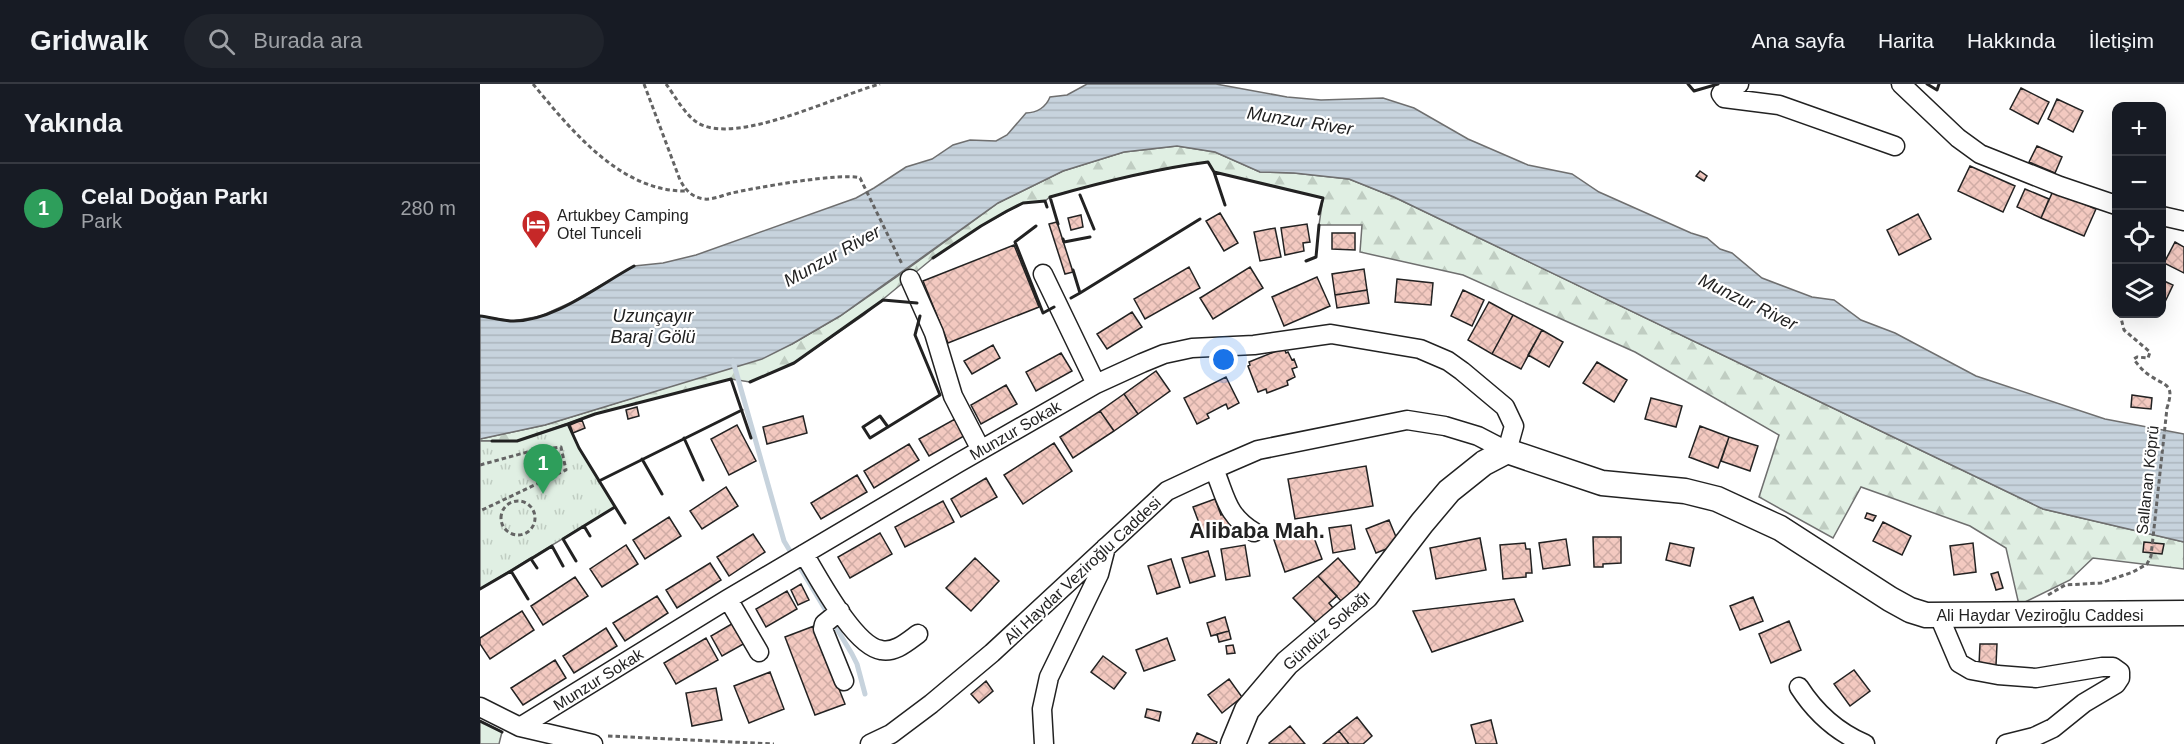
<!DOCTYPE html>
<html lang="tr">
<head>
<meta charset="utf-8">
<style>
	body { margin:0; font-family:Helvetica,sans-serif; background:#20242c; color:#f1f3f6 }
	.controls { position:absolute; right:18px; top:18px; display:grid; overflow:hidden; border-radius:12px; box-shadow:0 6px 24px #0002 }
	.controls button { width:54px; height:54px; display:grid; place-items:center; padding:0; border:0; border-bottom:2px solid #363941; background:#171b24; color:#f1f3f6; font:30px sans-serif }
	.you { position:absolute; left:744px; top:276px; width:21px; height:21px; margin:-15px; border:4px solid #fff; border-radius:50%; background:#1a73e8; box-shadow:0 0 0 9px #1a73e833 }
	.badge { display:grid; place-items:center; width:39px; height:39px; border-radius:50%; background:#2563eb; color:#fff; font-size:20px; font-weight:700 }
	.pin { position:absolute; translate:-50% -50px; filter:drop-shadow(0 2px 3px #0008) }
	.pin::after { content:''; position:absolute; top:32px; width:21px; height:18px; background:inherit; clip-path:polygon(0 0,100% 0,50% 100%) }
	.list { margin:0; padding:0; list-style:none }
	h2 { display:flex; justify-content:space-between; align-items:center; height:78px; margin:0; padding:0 24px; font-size:26px }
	h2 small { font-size:20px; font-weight:400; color:#9ea1a6 }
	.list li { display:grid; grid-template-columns:39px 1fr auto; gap:18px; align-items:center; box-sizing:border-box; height:90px; padding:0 24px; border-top:2px solid #363941 }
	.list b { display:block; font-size:22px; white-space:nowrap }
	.list p { margin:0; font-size:20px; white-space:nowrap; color:#9ea1a6 }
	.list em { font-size:20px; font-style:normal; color:#9ea1a6 }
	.icon { flex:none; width:33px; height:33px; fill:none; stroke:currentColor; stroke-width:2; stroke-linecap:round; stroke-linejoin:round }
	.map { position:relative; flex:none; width:1704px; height:660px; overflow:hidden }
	header { display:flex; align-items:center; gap:36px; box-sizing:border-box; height:84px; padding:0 30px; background:#171b24; border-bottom:2px solid #363941 }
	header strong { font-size:28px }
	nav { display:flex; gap:33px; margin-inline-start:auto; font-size:21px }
	.search { width:420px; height:54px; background:#20242c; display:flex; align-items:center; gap:15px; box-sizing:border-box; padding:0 21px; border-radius:33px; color:#9ea1a6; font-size:22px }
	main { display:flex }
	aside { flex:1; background:#171b24 }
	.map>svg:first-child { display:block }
	.forest { fill:url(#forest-firs); stroke:#6f6f6f; stroke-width:1.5 }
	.park { fill:url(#park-tufts); stroke:#6f6f6f; stroke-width:1.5 }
	.water { fill:url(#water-rules); stroke:#6f6f6f; stroke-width:1.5 }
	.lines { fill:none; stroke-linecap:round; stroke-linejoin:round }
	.stream { stroke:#c7d3dd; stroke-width:5 }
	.building { fill:url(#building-cross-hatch); stroke:#222; stroke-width:1.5 }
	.minor-casing { stroke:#222; stroke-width:21 }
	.major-casing { stroke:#222; stroke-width:27 }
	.path { stroke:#646464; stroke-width:3; stroke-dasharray:4.5 3; stroke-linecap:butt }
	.minor { stroke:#fff; stroke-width:18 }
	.major { stroke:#fff; stroke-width:24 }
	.wall { stroke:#222; stroke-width:3 }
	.labels { text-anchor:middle; stroke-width:4.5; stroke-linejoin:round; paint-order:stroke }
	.poi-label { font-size:16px; fill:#222; stroke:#fff; text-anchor:start }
	.street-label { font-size:16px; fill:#222; stroke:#fff }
	.water-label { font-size:18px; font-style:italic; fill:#222; stroke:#fff }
	.district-label { font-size:22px; font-weight:bold; fill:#222; stroke:#fff }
</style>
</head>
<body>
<header>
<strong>Gridwalk</strong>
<div class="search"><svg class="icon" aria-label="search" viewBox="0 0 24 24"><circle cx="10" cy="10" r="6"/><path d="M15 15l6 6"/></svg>Burada ara</div>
<nav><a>Ana sayfa</a><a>Harita</a><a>Hakkında</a><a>İletişim</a></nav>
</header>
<main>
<aside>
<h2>Yakında<small></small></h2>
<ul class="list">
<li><span class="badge" style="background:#2e9e5b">1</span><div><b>Celal Doğan Parkı</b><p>Park</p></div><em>280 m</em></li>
</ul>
</aside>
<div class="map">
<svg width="1704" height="660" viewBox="0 0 1704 660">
	<defs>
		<pattern id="forest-firs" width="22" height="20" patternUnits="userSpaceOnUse" patternTransform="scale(1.5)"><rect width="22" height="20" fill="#e0efe3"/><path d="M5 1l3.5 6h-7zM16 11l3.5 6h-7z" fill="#c0cdc2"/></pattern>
		<pattern id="park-tufts" width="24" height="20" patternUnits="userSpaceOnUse" patternTransform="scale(1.5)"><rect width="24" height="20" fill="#e0efe3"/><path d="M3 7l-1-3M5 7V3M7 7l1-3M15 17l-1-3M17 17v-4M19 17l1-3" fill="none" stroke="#c0cdc2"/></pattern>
		<pattern id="water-rules" width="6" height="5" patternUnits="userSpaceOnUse" patternTransform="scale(1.5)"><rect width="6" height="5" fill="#c7d3dd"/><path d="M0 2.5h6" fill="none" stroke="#abb5bd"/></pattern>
		<pattern id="building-cross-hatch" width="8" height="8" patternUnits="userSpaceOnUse" patternTransform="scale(1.5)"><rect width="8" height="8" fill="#f3c9c0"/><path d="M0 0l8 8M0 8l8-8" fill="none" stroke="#d0aca5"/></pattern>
	</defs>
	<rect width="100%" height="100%" fill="#fff"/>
	<path class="forest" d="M697,62l38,6 45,20 34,1 55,6 45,18 649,312 141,33v27l-91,-11 -23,22 -51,25 -13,-57 -36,-22 -109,-39 -28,51 -74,-41 20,-62 -144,-83 -172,-77 -103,-23 2,-27h-43l4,-27 -109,-26 -6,-10c-55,8 -106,20 -158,35l-5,4 -22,2 -42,23 -48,32 -69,57 -70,48 -44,19 -19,-3 -136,35 -78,27h-37v-2l65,-14 120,-37 127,-44 48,-28 55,-38 103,-75 65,-32 61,-19z
		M0,637l22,11 -3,12h-19z"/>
	<path class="park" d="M88,340l11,24 36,59 -135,82v-148h37z"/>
	<path class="water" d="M607,0h129l71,13 34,3 62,-2 31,10 54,31 60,26 44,9 27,18 92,41 16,5 13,11 12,4 30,25 50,19 22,3 27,20 34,13 81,43 129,43 79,15v108l-141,-33 -649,-312 -45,-18 -55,-6 -34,-1 -45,-20 -38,-6 -53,6 -61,19 -65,32 -158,113 -48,28 -30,15 -217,66 -65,14v-123l33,5 28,-5 31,-14 62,-36 29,-3 33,-8 160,-57 18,-10 32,-21 26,-8 21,-14 17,-5 26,1 11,-6 19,-22c11,0 20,-6 24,-16l17,-2z"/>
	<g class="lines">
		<path class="stream" d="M253,277l51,180 68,113 5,10 8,30"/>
	</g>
	<path class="building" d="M1541,4l28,14 -11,22 -28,-15z
		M1577,15l26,12 -10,21 -25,-13z
		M1557,62l25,11 -7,16 -26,-11z
		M1490,82l45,20 -12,26 -45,-21z
		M1220,87l7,5 -3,5 -8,-5z
		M1545,105l24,10 -8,19 -24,-11z
		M1573,107l43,18 -12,27 -43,-18z
		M740,129l18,30 -14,8 -18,-30z
		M1438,130l13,25 -32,16 -12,-25z
		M601,131l2,12 -12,3 -3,-12z
		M577,138l16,50 -8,2 -16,-50z
		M827,140l3,18 -7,1 1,8 -19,4 -4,-27z
		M795,144l6,29 -21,4 -6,-29z
		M852,149h23v17l-23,-1z
		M1695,158l9,5v26l-20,-10z
		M534,161l25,62 -91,36 -25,-62z
		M709,183l11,21 -55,31 -11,-20z
		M770,183l13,21 -50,31 -13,-21z
		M884,185l3,21 -32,5 -3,-21z
		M837,193l13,29 -46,20 -12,-29z
		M917,195l36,4 -2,22 -36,-3z
		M1682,196l11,5 -8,17 -3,-2z
		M887,206l2,13 -32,5 -2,-13z
		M983,206l21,10 -12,26 -21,-10z
		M1009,218l24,13 -21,39 -24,-14z
		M652,228l10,15 -35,22 -10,-15z
		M1033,231l29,15 -21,39 -29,-15z
		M1062,246l21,12 -14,25 -21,-12z
		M513,261l7,13 -28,16 -8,-13z
		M804,264l2,5 2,-1 4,8 2,-1 3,8 -5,2 3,8 -8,4 1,4 -21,8 -1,-4 -8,3 -10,-26 2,-1 -1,-3z
		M581,269l11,18 -36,20 -10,-19z
		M1117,278l30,18 -13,22 -31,-19z
		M676,287l14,20 -32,23 -14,-20z
		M746,293l13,26 -11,6 -2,-5 -19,10 2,4 -12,6 -13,-26z
		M526,301l11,19 -36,20 -10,-19z
		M644,310l14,20 -24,17 -14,-20z
		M1652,311l20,3 -1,11 -20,-2z
		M1171,314l31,8 -6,21 -31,-8z
		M157,323l2,9 -11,3 -2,-9z
		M620,327l14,20 -41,27 -13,-21z
		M323,332l4,17 -40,11 -4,-17z
		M475,335l9,17 -35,20 -10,-17z
		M102,336l3,8 -12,5 -3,-8z
		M257,341l19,36 -27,14 -18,-36z
		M1220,342l29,11 -11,31 -29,-11z
		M1249,353l29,9 -8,25 -29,-10z
		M574,359l18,28 -49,33 -19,-29z
		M429,360l10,16 -45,28 -10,-17z
		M886,382l7,40 -78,13 -7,-40z
		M377,391l10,17 -46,27 -10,-16z
		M506,394l11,19 -36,20 -10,-18z
		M246,403l12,19 -36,23 -12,-18z
		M735,415l6,16 7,-3 5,13 -29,11 -11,-29z
		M463,417l11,21 -49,25 -10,-20z
		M1387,429l9,3 -3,5 -8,-3z
		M189,433l12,19 -36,23 -12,-19z
		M909,436l10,24 -23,9 -10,-24z
		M1403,438l28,14 -9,19 -29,-14z
		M871,441l4,24 -22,4 -4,-25z
		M830,443l12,32 -37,13 -11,-32z
		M400,449l12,21 -42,24 -12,-21z
		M273,450l12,18 -36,24 -12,-19z
		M1113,453h28v26l-18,1v3h-9z
		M1000,454l6,32 -50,9 -6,-31z
		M1086,455l4,26 -27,4 -4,-26z
		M1664,458l20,2 -2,10 -19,-2z
		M1045,459l1,6h4l2,24h-6v4l-23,2 -3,-34z
		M1190,459l24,5 -4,18 -24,-6z
		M1493,459l3,29 -22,3 -4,-29z
		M146,461l12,19 -36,23 -12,-18z
		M765,461l5,31 -24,4 -5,-31z
		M728,467l7,25 -25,7 -8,-25z
		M495,474l24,23 -28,30 -25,-23z
		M858,474l23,26 -19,18 -24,-26z
		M691,475l9,28 -23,7 -9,-28z
		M230,479l11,17 -44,28 -11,-18z
		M1518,488l5,16 -7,2 -5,-16z
		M838,492l19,20 -8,7 9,11 -16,15 -29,-31z
		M95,493l13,19 -45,29 -12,-19z
		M321,500l8,16 -11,5 -7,-15z
		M307,507l10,18 -31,18 -10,-18z
		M177,512l11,17 -43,28 -12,-18z
		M1273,513l10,24 -23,9 -10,-24z
		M1034,515l9,22 -91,31 -19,-41z
		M42,527l12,19 -44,29 -10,-15v-6z
		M745,533l4,14 -18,5 -4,-13z
		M1309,537l12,29 -30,13 -12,-29z
		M255,538l12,20 -25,14 -11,-20z
		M334,542l31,78 -30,11 -30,-78z
		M126,544l11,18 -43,27 -11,-17z
		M749,547l2,8 -12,3 -2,-8z
		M226,554l12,22 -42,24 -12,-21z
		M687,554l8,22 -31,11 -8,-21z
		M1500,560h17l-1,21h-17z
		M753,561l2,8 -8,1 -1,-8z
		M623,572l23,17 -12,16 -23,-17z
		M75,576l11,18 -43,27 -12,-17z
		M1374,586l16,21 -20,15 -16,-22z
		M290,588l14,37 -35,14 -15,-37z
		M749,595l13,18 -20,16 -14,-18z
		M506,597l7,10 -14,12 -8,-9z
		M236,604l6,32 -30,6 -6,-33z
		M667,625l14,3 -2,9 -14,-4z
		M877,633l15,19 -9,8h-14l-10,-13z
		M1011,636l6,24h-21l-5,-19z
		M810,642l15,18h-35l-1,-1z
		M859,647l10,13h-26z
		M717,649l20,9 -1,2h-24z"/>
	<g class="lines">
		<g class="minor-casing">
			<path id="minor" d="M1259,0l-15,5 -3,5 3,4 55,7 116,41
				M1421,0l57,54 22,16 80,32 56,19
				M1682,132l22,5
				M563,190l53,110
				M430,195l24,54 19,63 28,54
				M734,385c12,28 12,46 40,63
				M324,470c14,23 50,92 77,96 14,3 26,-8 37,-16
				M248,515l31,53
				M360,527l-16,13 -1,5 21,52
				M1459,532l20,47 12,7 27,5 38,3 66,-11h11l7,5v6l-4,6 -32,19 -31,25 -19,9 -28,7
				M1319,603c16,25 38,45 66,57
				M0,623l40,20 73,17
				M40,643l208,-128 230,-136 138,-79 46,-21 22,-9 28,-6 62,-3 77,-11 89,15 28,12 14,10 43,36 9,19 -7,25 -29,-15 -33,-10 -38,-6 -149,30 -44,19 -47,22 -175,162 -61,51 -40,30 -21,10
				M564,660l-2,-35 7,-32 50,-103 7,-27"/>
		</g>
		<g class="major-casing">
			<path id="major" d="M753,660l14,-34 40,-47 79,-67 56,-73 27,-32 35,-28 23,-12 95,32 83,8 32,8 63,29 110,71 20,11 16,5 258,-2"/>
		</g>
		<path class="path" d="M53,0c38,46 88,108 153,107
			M164,0l36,96c6,11 12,17 24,19 9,1 19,-4 28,-6 22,-5 110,-21 128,-15l42,86
			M186,0c9,12 19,31 32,39 39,23 140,-28 182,-39
			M0,381l51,-14 30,-4 5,23 -86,41
			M21 434a17 17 0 1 1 34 0a17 17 0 1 1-34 0Z
			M1568,511l17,-10 36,-2 32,-11 14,-8 4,-8 16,-148c8,-25 -1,-21 -18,-33 -5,-3 -10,-9 -14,-14l-1,-2 3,-2 11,1 2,-6 -26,-22 -4,-16
			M128,652l166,8"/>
		<use href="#minor" class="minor"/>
		<use href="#major" class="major"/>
		<path class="wall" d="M1208,0l6,7 24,-7
			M1447,0l10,6 2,-6
			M734,88l109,26 -4,16
			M600,111l14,34
			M578,140l-8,-27c52,-15 104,-28 158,-35l6,10 11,33
			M556,142l-21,16 28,71 11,-6
			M583,155l1,3 26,-5
			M453,174l48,-32 26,-15 16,-8 22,-2 2,6
			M826,177l10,-4 3,-32
			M593,186l7,23 120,-74
			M591,214l9,-5
			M0,232c10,1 22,5 32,5 41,1 87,-36 122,-55
			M270,298l44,-19 89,-63 34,3
			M408,343l-8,-11 -17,11 7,11 70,-43 -25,-60 5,-19
			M204,354l19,42
			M12,357h25l51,-17
			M162,375l20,35
			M119,397l143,-71
			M145,439l-46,-75 -11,-24 27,-10 136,-35 20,59
			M110,452l-6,-10 31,-19
			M96,477l-13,-22 21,-13
			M57,484l-6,-9 21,-13 11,20
			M0,505l31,-18
			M48,515l-17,-28 21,-13
			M0,637l22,11"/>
	</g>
	<defs>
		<g id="hotel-pin" transform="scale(1.5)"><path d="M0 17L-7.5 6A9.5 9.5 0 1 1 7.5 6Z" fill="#c62828" stroke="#fff"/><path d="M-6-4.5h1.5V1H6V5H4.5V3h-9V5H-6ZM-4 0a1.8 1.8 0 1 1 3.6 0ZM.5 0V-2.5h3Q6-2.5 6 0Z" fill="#fff"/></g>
	</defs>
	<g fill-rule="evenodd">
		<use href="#hotel-pin" x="56" y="140"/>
	</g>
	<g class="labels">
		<g class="poi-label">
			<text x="77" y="137">Artukbey Camping<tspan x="77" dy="18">Otel Tunceli</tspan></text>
		</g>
		<g class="street-label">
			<text transform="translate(535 346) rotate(-30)" y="6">Munzur Sokak</text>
			<text transform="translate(1667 396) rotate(-84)" y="6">Sallanan Köprü</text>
			<text transform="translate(602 486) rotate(-43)" y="6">Ali Haydar Veziroğlu Caddesi</text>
			<text x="1560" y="537">Ali Haydar Veziroğlu Caddesi</text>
			<text transform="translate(846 546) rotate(-42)" y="6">Gündüz Sokağı</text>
			<text transform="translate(118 595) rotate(-32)" y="6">Munzur Sokak</text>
		</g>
		<g class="water-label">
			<text transform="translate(820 37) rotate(9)" y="6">Munzur River</text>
			<text transform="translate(352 172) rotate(-29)" y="6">Munzur River</text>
			<text transform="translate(1268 218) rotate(26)" y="6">Munzur River</text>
			<text x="173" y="238">Uzunçayır<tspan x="173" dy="21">Baraj Gölü</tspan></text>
		</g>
		<g class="district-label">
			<text x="777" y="454">Alibaba Mah.</text>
		</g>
	</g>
</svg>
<div class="controls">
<button>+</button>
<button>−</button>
<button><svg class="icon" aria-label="locate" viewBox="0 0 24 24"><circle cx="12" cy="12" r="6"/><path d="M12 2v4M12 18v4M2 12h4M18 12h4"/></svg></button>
<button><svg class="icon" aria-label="layers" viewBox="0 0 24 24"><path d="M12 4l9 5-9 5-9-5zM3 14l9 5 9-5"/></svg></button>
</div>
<div class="you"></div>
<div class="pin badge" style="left:63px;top:410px;background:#2e9e5b">1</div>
</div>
</main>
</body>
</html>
